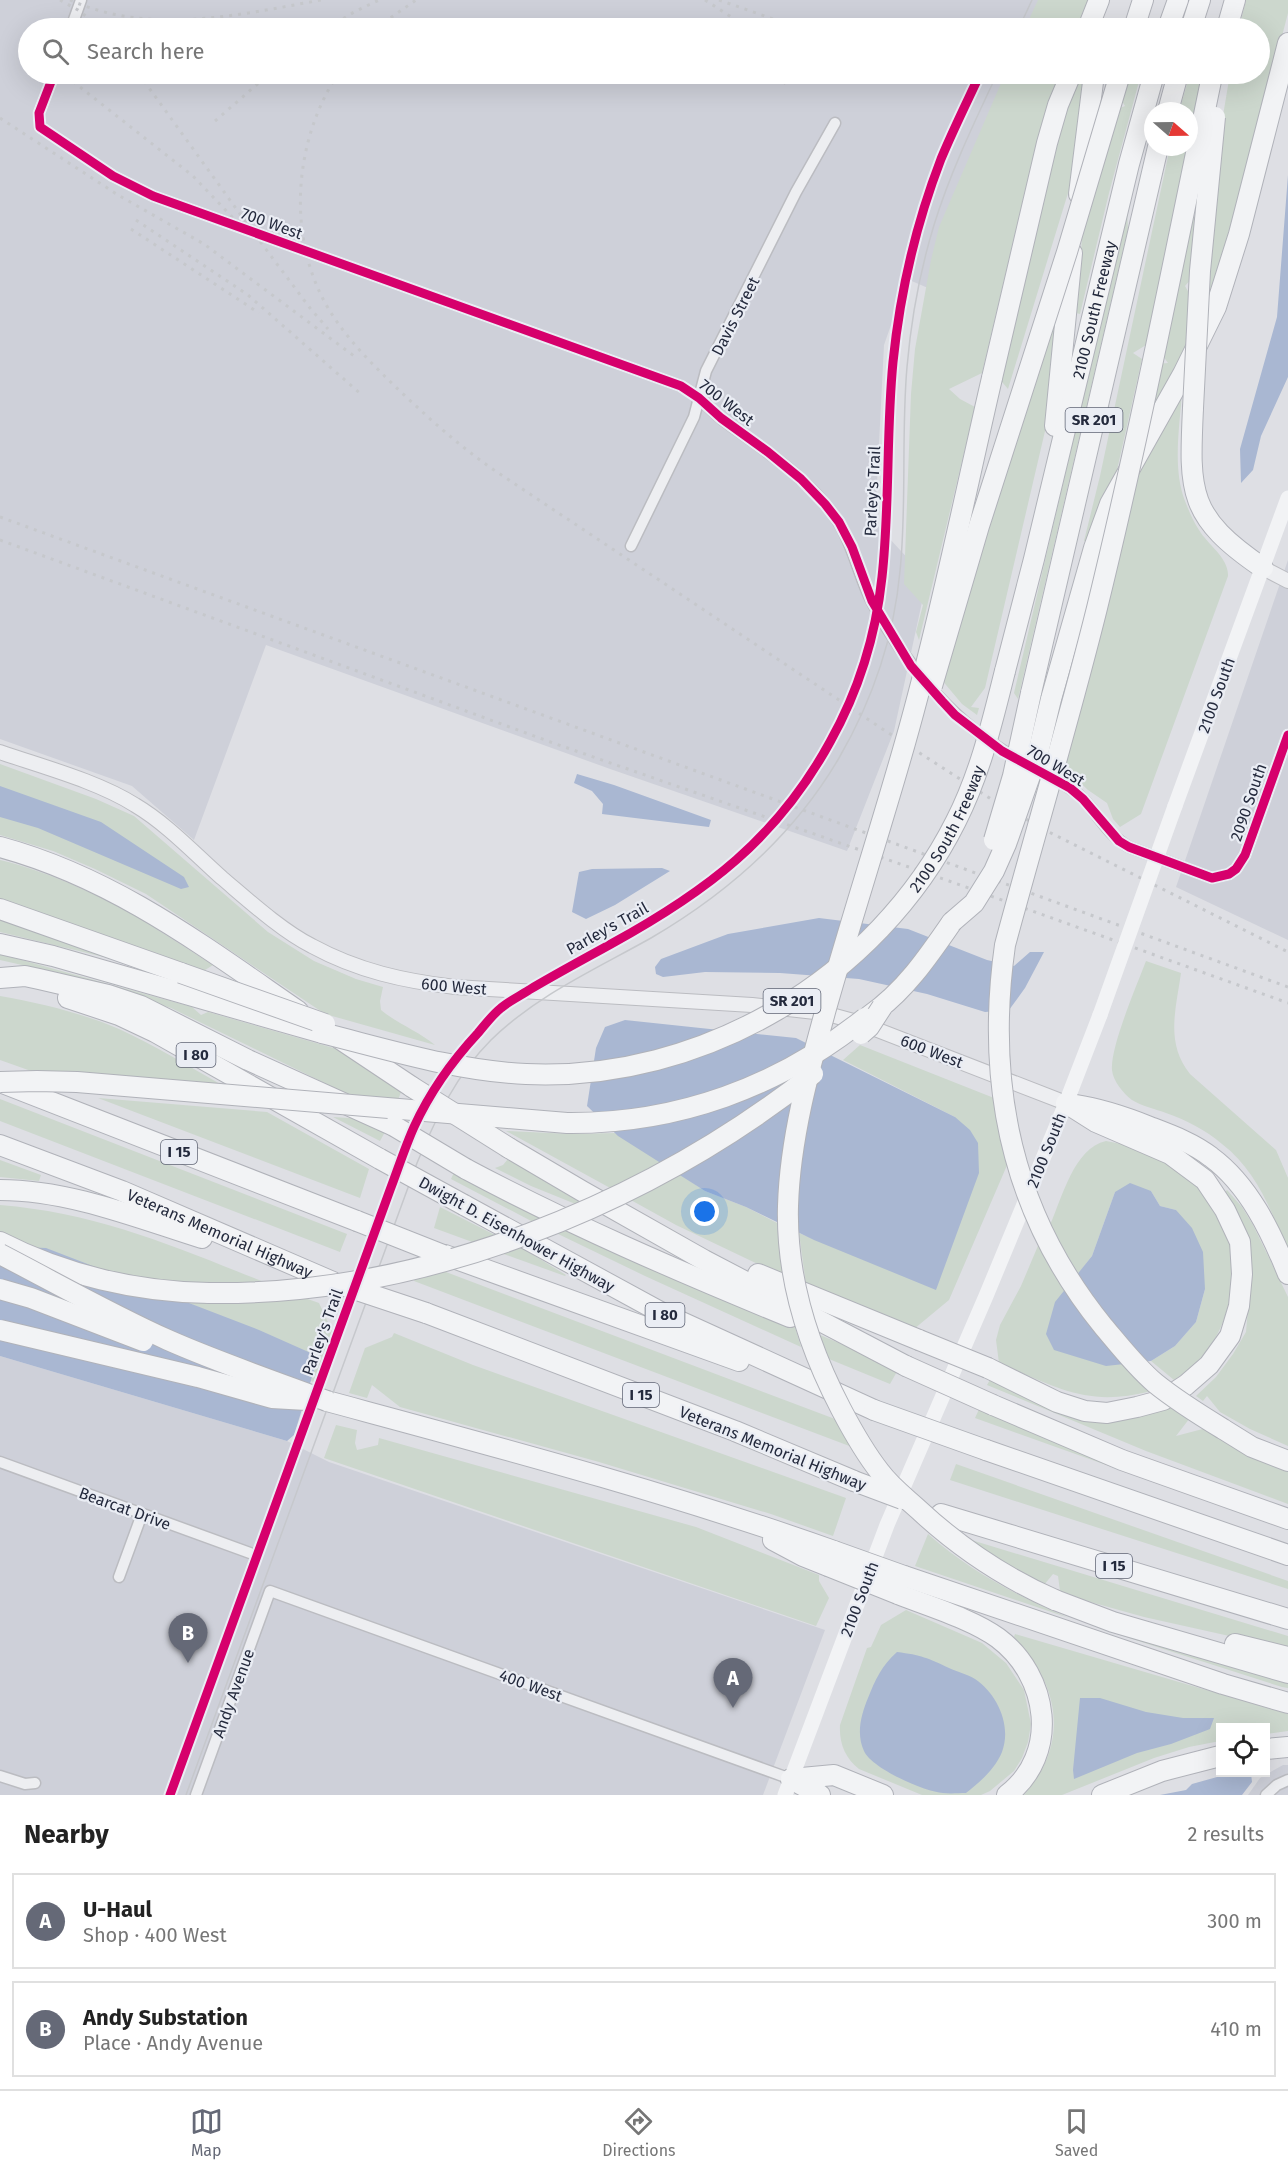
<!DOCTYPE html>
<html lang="en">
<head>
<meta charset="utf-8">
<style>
	body { margin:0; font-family:"Fira Sans",sans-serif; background:#f2f2f2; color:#222 }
	.controls { position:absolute; right:18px; bottom:18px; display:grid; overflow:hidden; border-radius:0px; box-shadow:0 6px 24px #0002 }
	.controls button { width:54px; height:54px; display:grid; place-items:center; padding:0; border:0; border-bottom:2px solid #e0e0e0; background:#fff; color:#222; font:30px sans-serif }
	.compass { position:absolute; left:1144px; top:102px; width:54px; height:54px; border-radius:50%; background:#fff; box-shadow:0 6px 24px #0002; rotate:110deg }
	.you { position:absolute; left:705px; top:1212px; width:21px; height:21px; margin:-15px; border:4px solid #fff; border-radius:50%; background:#1a73e8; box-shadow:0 0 0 9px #1a73e833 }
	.badge { display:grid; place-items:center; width:39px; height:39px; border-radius:50%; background:#656977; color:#fff; font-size:20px; font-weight:700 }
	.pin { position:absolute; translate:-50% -50px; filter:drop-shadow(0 2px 3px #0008) }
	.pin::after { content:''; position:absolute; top:32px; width:21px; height:18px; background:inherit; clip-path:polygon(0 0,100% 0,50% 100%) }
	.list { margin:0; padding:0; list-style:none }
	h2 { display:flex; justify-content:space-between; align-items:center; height:78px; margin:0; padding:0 24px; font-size:26px }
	h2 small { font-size:20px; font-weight:400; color:#767676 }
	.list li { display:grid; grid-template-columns:39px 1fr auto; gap:18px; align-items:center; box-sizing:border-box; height:96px; margin:0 12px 12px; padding:0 12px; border:2px solid #e0e0e0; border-radius:0px }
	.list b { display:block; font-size:22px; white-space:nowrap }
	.list p { margin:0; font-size:20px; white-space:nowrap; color:#767676 }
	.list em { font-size:20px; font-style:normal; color:#767676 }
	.icon { flex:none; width:33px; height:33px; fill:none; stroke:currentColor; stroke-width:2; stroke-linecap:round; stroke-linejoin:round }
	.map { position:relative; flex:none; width:1288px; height:1795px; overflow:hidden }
	.search { position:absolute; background:#fff; box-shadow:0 6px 24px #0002; left:18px; right:18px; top:18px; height:66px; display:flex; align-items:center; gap:15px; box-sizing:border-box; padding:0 21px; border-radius:33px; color:#767676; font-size:22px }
	.sheet { height:294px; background:#fff }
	nav { display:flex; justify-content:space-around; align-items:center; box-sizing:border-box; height:84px; border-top:2px solid #e0e0e0; background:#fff; font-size:16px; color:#767676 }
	nav a { display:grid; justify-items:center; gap:3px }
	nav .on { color:#656977 }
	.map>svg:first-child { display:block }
	.built { fill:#ced0d9 }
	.green { fill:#ccd7cd }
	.water { fill:#a9b7d2 }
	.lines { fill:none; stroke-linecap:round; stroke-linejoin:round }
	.minor-casing { stroke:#bbbcc1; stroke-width:13 }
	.tertiary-casing { stroke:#bbbcc1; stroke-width:16 }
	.motorway-casing { stroke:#b0b2b9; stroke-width:22 }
	.minor { stroke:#edeef1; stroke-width:10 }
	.tertiary { stroke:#edeef1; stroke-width:14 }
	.secondary { stroke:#f2f3f5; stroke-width:15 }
	.motorway { stroke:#f2f3f5; stroke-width:20 }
	.tram { stroke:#c6c8cc; stroke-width:1.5 }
	.rail { stroke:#c6c8cc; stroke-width:3; stroke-dasharray:3 6; stroke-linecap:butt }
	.motorway-bridge-casing { stroke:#b0b2b9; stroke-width:22; stroke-linecap:butt }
	.secondary-bridge { stroke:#f2f3f5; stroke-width:15 }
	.motorway-bridge { stroke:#f2f3f5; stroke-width:20 }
	.cycleway-casing { stroke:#eaedf4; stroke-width:13 }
	.cycleway { stroke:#d6006c; stroke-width:9 }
	.labels { text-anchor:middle; stroke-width:4.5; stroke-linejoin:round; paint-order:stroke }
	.shield { fill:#eaedf4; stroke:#5f6474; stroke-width:1.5 }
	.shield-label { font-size:15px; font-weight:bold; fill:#242a3d }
	.street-label { font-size:16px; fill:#242a3d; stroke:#eaedf4 }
</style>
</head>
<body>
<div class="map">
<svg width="1288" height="1795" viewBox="0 0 1288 1795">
	<rect width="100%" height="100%" fill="#dedfe4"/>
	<path class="built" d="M0,0h1048l-13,28h-1007v46h987l-87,214 -21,-9 -23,66 -9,178 52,56 -33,152 -47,120 -234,-81 -347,-125 -72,195 -62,-54 -132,-47z
		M1288,560v380l-112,-53z
		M0,1356l287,85 42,21 496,168 -62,165h-763z
		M1283,1765h5v30h-40l12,-17z"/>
	<path class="green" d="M1038,0h50l-12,28h-51z
		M1246,0h42v13l-43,166 -36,123 9,-157 12,-71h30v-46h-21z
		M1005,74h54l-12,33 -12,42 -53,224 -33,16 11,10 15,8 -56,233 -3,-8 7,-27 -19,-21 7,-190 4,-45 16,-89 8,-33z
		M1075,74h9l-12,106 -64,209 -11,-13 52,-219z
		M1127,74h14l-32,119 -29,121 -4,-1 8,-100 33,-104 8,-3 -5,-8z
		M1190,74h17l-61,271 -13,8 9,6 -27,120 -26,63 -5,-1 16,-65 70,-329h19v-36h-10z
		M1127,211l1,18 -110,470 -4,-6z
		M1190,216l5,1 -4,62 -6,7 4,7 -4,64 -44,77 15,-70 12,-1 -8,-11z
		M1063,281l-14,133 -64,274 -14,19 8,1 -2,7 -15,-11 -21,-25z
		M1182,391c-2,35 -10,76 3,110 4,10 8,20 14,29 9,15 30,28 29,46l-87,238 -21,13 -7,-8 -6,-16 -19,-13 -25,-24 68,-286z
		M0,764l96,35 38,17 134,116 46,29 42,18 27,8 -3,14 1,9c17,14 37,21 54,35l-110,-31 -179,-120 -51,-25 -42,-18 -53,-16z
		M0,860c55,13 107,40 157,66l1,4 55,35 -11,7 -202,-72z
		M0,916l112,41v2l-112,-27z
		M0,954l192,53 9,8 7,-3 129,37 64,43 -3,8 -47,-4 -180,-88 -92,-30 -79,-18z
		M1146,961l35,12c-5,36 -16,70 9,101l86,76 12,28v74c-16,-40 -31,-81 -66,-108 -16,-14 -36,-24 -56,-31 -10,-4 -25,-7 -34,-13 -9,-7 -19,-19 -20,-30 -2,-23 25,-85 34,-109z
		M0,996c40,7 82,17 119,33 35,16 68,36 101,55l-189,-13 -31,-11z
		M860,1045l134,53 14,65 -59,137 -35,29 -108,-44 -7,-52 137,56 19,-172 -112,-57z
		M98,1098l169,14 102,57 -9,29z
		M0,1099l347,135 -7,18 -340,-131z
		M333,1117l32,2 21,11 -6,11z
		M506,1131l65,3 44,-1 49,31 -52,25z
		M1106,1141c35,5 82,27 103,57 5,5 7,14 10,20 4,7 8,14 11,21 3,12 3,25 2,37 -2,44 -19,79 -58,104l-23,-19 24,-15 21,-24 9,-33 -29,-79 -16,-4 -9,-15 -36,1 -23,64 -14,18 -28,-49c12,-27 24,-77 56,-84z
		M508,1159l73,44 -3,2 -47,-19 -36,-18 8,-3z
		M0,1160l41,15 -2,6 -39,-4z
		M457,1166l98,49 -20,8 -84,-44z
		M678,1173l27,18 41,16 31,16 6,53 -107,-51 -47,-26z
		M1227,1190l15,17 11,18 35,72v149l-38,-17 -30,-17 -13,-16 -4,5 -7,-5 20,-19 17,-23 13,-22 4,-46 -26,-93z
		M0,1205c99,8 178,43 269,79 -27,0 -56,3 -83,1 -59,-3 -133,-26 -186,-51z
		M440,1207l57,29 -22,7 -41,-15z
		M574,1224l220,100 7,23 -156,-71 -91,-44z
		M1040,1241l111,150c-64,17 -95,-4 -152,-28l-3,-23 4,-15 21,-39z
		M517,1245l49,30 -1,1 -67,-24z
		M438,1269l397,150 17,28 -438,-166 2,-5z
		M302,1297l17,6 14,30 -17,50 -5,-2 6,-20 -135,-61 51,2z
		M394,1333l79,32 373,133 -13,38 -62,-22 -172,-52 -199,-55 -28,-22 -5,13 -18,-5 16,-45 27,-11z
		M820,1335l79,33 -9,16 -61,-25z
		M991,1378l71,29 118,-2 13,9 -17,22 38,-10 74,36v42l-142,-53 -159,-66z
		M981,1405l307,121v4l-313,-112z
		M336,1425l21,5 -2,13 2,7 21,-5 1,-7 317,89 123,48v6l10,17 -13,28 -492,-168z
		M956,1464l332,117v8l-338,-109z
		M928,1534c42,37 89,62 141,84l-154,-52z
		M968,1539l320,97v13l-144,-32 -75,-21 -9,-5 -2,-15 -5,-2 -9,11 -42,-22z
		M906,1610l76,33 24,20 18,27 7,34 -3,18 -6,16 -8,13 -24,20 -9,4h-59l-63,-26c-14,-11 -20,-26 -19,-44l27,-77 4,-1 10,-22z
		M1101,1629l187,52v7l-6,-1z
		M1015,1634l273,80v17l-22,3v-6h-46v13l-31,6 -35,11 -92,37h-38c46,-53 36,-109 -10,-158z"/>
	<path class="water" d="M1288,175v202l-27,59 -8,34 -12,13 -1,-34 37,-132z
		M577,774l37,11 97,35 -2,7 -107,-13 1,-10 -11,-13 -18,-8z
		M0,786l101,36 83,55 5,10 -8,2 -143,-61 -38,-11z
		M662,868l8,3 -55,34 -29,14 -14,-7 7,-40 13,-3z
		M819,918l89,11 79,31 27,6 16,-14h14l-19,36 -16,22 -24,2 -58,-18 -68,-15 -79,-6 -75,-1 -42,5 -7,-3 -1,-7 6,-8 67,-25z
		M625,1020l171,18 159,79 15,13 8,13 1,30 -43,117 -122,-50 -68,-33 -41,-16 -87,-55 -31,-30 9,-58 9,-21z
		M1130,1183l21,8 9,15 16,4 16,18 11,24 2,37 -9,33 -21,24 -24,15 -45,5 -52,-16 -8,-16 9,-32 37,-46 23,-64z
		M0,1246l46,2 213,82 54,24 4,7 -23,74 -7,6 -287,-85z
		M897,1652c24,3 31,6 52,16 9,4 18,6 26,11 22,15 37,46 27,73 -7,17 -22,30 -36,41 -7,0 -15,1 -23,0 -18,-1 -72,-25 -79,-42 -8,-17 -3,-36 4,-53 7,-18 14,-33 29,-46z
		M1080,1698h20l46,14 37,6h31l-4,11 -39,15 -34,9 -63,26 -1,-9z
		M1235,1772l16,1 1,9 -10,13h-82l26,-5 6,-6z"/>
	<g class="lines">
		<g class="minor-casing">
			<path id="minor" d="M71,28l10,-28
				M54,74l-15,39 1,14 73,49 40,20 528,190c6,4 13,8 19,13 8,7 15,15 23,21 41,30 88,59 116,103 15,25 20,54 33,79 35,65 82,122 147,158
				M631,546l63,-129 12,-46 90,-179 39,-69
				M1048,776c13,7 26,13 36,24 15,16 25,36 45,47l83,31 17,-4 7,-5 9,-14 43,-120
				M0,1462l250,91
				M119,1577l23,-63
				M0,1776l25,8 10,-1
				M196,1795l74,-204 521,188
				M1266,1795l11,-10 11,-5"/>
		</g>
		<g class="tertiary-casing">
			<path id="tertiary" d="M1263,568l25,13
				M0,752c43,15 97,29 135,53 32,19 59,48 87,73 26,22 60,53 90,68 46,25 92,35 143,41l297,18 72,8 33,9 209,81"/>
		</g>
		<g class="motorway-casing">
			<g id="motorway">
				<path d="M1088,28l11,-28"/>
				<path d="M1134,28l9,-28"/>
				<path d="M1168,28l10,-28"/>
				<path d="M1191,28l9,-28"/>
				<path d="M1227,28l8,-28"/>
				<path d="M1168,111l10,-37"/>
				<path d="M1079,194l15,-120"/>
				<path d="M992,378l55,-235 11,-38 13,-31"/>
				<path d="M1193,408c-4,85 -5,109 70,160"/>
				<path d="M1055,426l17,-173"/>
				<path id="s1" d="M1005,671l29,-112 95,-395 25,-90"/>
				<path d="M1031,693l127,-546"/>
				<path d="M1051,699l43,-151 16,-44 73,-130 33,-67 23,-73 49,-191"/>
				<path d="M0,847c114,31 202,98 298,164"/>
				<path d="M0,909l181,64"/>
				<path d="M0,944l53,12 269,77"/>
				<path d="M0,978l25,-2 14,3 69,16 33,11 107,54 146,66"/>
				<path d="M68,998l51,17 36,17 225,127"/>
				<path d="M869,1016c35,-24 59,-59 83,-94"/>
				<path d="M340,1039l72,48"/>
				<path d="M0,1082l357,139"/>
				<path d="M1075,1105c27,4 50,12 75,22 21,8 43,16 61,30 38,28 60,75 77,117"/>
				<path id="s2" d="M0,1145l122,46 211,91"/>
				<path d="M509,1148l73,43 122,69 202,106"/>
				<path d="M466,1169c105,56 214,103 324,148"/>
				<path d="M0,1190c69,0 138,28 202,48"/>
				<path d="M464,1205l200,109 210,96"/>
				<path d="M0,1242c64,33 137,50 209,51"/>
				<path d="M445,1255l294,106"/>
				<path d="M758,1274l161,66"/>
				<path d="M426,1313l309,118 119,50"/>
				<path d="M988,1368l69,34 28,9 22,2 30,-6 26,-7 23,-15 23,-20 21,-29 9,-30 3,-32 -2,-32 -15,-32 -20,-30 -35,-26 -74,-32 -30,-19"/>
				<path d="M327,1401c170,46 341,91 507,150"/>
				<path d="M993,1405l129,55 166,59"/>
				<path d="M1223,1429l29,18 36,14"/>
				<path d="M986,1450l302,105"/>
				<path d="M941,1514l347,105"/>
				<path d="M773,1540l30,16 25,10"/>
				<path d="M904,1576l319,108 65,19"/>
				<path d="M898,1594c30,12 74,25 100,44 51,38 62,116 9,157"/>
				<path d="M1055,1600l58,22 175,51"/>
				<path d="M1235,1644l53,13"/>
				<path d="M1266,1749l22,-2"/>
				<path d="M791,1779l43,-4 49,20"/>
				<path d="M791,1779l29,16"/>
				<path d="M1102,1795l60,-24 58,-15"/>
			</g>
		</g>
		<use href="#minor" class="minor"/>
		<use href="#tertiary" class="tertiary"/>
		<path class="secondary" d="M1175,806l113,-308
			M785,1795l102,-270 99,-229 80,-193 34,-88"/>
		<use href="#motorway" class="motorway"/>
		<path class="tram" d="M1019,28l13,-28
			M186,1795l231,-632c19,-45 39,-88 74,-123 46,-45 105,-71 160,-102 77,-45 143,-103 188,-180 33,-57 55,-121 61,-187 7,-67 1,-136 7,-204 4,-47 13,-96 27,-142 16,-52 40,-102 63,-151"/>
		<path class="rail" d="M60,0l18,10 23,18
			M70,0c81,36 168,15 251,0
			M705,0l31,20 9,8
			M719,0l80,28
			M328,28l26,-16 25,-12
			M376,28l40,-28
			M139,74l114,158 57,76 18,21
			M338,74c-44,66 -52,163 -10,234 20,33 46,58 74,85 32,30 62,57 98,81l384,256 107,69 54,31 243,122
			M779,74l9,14
			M927,74l25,8
			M66,76l127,100 42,44
			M0,118l118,77 86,49 154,115
			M215,121l54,-47
			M136,220l112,75 114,100
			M131,229l128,84
			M0,517l1288,470
			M0,540l556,204 393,137 339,122"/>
		<g class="motorway-bridge-casing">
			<g id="motorway-bridge">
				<path d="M1212,76c-37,178 -72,356 -115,532 -28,113 -62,225 -92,337 -20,141 7,269 98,381 16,19 33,41 52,57 21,17 45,32 68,46"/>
				<path d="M992,378c-28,121 -53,245 -87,365 -25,88 -53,174 -78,262 -18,65 -37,133 -39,201 -2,71 20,140 53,203 11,21 24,44 39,63 11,15 26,26 39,38 41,38 86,68 136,90"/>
				<path d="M1193,408l7,-137 15,-154"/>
				<path d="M932,686l47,-160 88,-274 53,-178"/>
				<path d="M994,840l19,-64 18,-83"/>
				<path d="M952,922l22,-19 20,-32 12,-27 32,-91 13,-54"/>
				<path d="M181,973l144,51"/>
				<path id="s3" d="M322,1033c68,17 135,38 204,41 176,8 351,-95 430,-253 24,-47 36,-98 49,-150"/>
				<path d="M861,1034l8,-7 13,-20"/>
				<path d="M0,1082l37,-1 40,1 490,41c110,1 212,-36 298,-105"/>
				<path d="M412,1087l97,61"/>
				<path d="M394,1126l72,43"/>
				<path d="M380,1159l84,46"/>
				<path d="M357,1221l86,34"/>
				<path d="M0,1254c56,29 110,60 168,86 52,23 106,41 159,61"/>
				<path d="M339,1284l87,29"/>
				<path d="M0,1289l31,9 112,43"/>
				<path d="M209,1293c214,3 437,-88 604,-219"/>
				<path d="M0,1330l198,47 74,21 35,2"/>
				<path d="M919,1340l69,28"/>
				<path d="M906,1366l87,39"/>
				<path d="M874,1410l112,40"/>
				<path d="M854,1481l48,18"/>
				<path d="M834,1551l70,25"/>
				<path d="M828,1566l70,28"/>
			</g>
		</g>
		<path class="secondary-bridge" d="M1100,1015l75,-209"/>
		<use href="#motorway-bridge" class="motorway-bridge"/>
		<g class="cycleway-casing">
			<path id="cycleway" d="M54,74l-15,39 1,14 73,49 40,20 528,190 18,12 22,20 47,34 33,27 24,25 14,18 13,25 20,54 39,65 31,35 13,14 47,36 68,37 13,11 36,42 10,6 83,31 17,-4 7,-5 9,-14 43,-120
				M170,1795l220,-605c8,-21 15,-43 24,-63 16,-35 38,-66 64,-94 7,-8 14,-18 23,-25 8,-7 19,-12 28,-18 27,-16 55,-31 82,-46 95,-52 166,-105 219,-202 28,-50 46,-108 52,-165 8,-72 4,-144 11,-215 7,-69 23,-138 48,-203 12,-29 26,-57 39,-85"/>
		</g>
		<use href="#cycleway" class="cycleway"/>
	</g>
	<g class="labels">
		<g class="shield">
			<rect x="1065.5" y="408" width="57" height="24" rx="4.5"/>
			<rect x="763.5" y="989" width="57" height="24" rx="4.5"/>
			<rect x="176.5" y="1043" width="39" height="24" rx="4.5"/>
			<rect x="161" y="1140" width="36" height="24" rx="4.5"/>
			<rect x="645.5" y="1303" width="39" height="24" rx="4.5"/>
			<rect x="623" y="1383" width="36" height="24" rx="4.5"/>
			<rect x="1096" y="1554" width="36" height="24" rx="4.5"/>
		</g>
		<g class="shield-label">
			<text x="1094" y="425">SR 201</text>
			<text x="792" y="1006">SR 201</text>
			<text x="196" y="1060">I 80</text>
			<text x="179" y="1157">I 15</text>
			<text x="665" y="1320">I 80</text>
			<text x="641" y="1400">I 15</text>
			<text x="1114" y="1571">I 15</text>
		</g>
		<g class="street-label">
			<text transform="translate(272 223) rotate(20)" y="6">700 West</text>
			<text dy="6" stroke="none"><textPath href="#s1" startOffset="372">2100 South Freeway</textPath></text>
			<text transform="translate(735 316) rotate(-63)" y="6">Davis Street</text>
			<text transform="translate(727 402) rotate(38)" y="6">700 West</text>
			<text transform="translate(872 491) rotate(-87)" y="6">Parley's Trail</text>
			<text transform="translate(1216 695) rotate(-70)" y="6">2100 South</text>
			<text transform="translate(1056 765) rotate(31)" y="6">700 West</text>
			<text transform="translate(1248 802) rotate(-71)" y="6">2090 South</text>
			<text dy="6" stroke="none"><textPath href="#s3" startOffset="724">2100 South Freeway</textPath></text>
			<text transform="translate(607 928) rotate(-29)" y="6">Parley's Trail</text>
			<text transform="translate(454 986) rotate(5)" y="6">600 West</text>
			<text transform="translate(932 1051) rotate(21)" y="6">600 West</text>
			<text transform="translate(1046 1150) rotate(-68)" y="6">2100 South</text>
			<text dy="6" stroke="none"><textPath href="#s2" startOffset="237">Veterans Memorial Highway</textPath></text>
			<text transform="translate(517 1234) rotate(29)" y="6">Dwight D. Eisenhower Highway</text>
			<text transform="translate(322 1332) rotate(-70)" y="6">Parley's Trail</text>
			<text transform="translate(773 1448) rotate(22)" y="6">Veterans Memorial Highway</text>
			<text transform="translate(125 1508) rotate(20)" y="6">Bearcat Drive</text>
			<text transform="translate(859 1599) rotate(-69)" y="6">2100 South</text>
			<text transform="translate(531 1685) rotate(20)" y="6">400 West</text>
			<text transform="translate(233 1693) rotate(-70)" y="6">Andy Avenue</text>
		</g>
	</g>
</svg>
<div class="controls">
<button><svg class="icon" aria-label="locate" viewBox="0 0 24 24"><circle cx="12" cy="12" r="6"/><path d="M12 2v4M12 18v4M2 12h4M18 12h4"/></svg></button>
</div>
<svg class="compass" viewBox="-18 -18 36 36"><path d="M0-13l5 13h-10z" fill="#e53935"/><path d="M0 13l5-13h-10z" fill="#767676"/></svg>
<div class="you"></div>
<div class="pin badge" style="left:733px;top:1708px">A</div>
<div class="pin badge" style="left:188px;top:1663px">B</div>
<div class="search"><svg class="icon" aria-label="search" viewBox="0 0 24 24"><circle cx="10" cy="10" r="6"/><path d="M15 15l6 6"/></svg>Search here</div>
</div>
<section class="sheet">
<h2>Nearby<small>2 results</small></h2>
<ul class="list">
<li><span class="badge">A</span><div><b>U-Haul</b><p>Shop · 400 West</p></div><em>300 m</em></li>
<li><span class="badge">B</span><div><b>Andy Substation</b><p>Place · Andy Avenue</p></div><em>410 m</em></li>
</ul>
</section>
<nav>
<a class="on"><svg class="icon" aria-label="map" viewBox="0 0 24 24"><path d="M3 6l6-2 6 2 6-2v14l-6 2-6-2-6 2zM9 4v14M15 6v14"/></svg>Map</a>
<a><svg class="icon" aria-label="directions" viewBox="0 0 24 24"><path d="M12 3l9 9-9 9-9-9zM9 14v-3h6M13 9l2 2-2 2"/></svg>Directions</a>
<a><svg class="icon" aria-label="saved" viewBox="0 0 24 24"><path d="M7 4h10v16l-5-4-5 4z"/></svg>Saved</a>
</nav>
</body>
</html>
